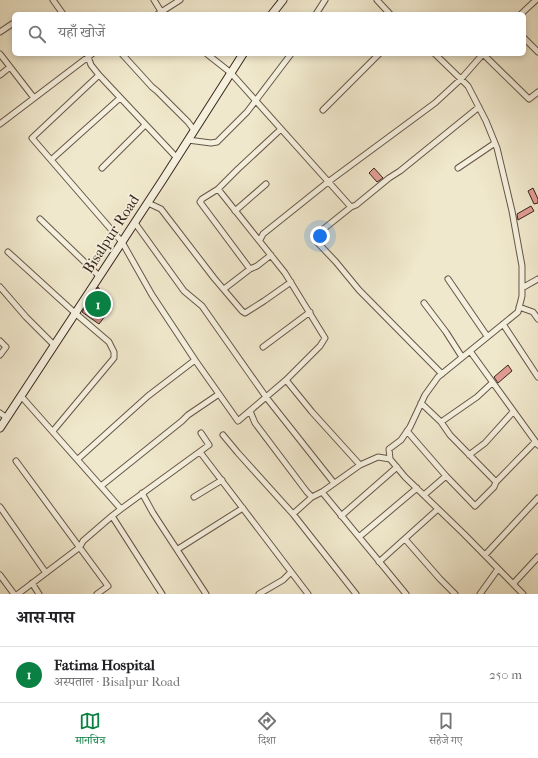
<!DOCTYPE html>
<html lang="hi">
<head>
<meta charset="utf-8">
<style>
	body { margin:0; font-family:"IM FELL French Canon","Noto Serif Devanagari",serif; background:#f2f2f2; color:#202124 }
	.you { position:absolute; left:320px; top:236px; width:14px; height:14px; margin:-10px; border:3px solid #fff; border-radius:50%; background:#1a73e8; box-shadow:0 0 0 6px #1a73e833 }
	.badge { display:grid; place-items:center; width:26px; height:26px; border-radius:50%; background:#0b8043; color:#fff; font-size:13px; font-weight:700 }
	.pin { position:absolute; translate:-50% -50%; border:2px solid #fff; box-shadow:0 1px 4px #0006 }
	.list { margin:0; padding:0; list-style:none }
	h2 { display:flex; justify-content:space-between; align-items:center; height:52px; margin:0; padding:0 16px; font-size:17px }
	h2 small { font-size:13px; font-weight:400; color:#757577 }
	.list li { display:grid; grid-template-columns:26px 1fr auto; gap:12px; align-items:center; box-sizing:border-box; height:56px; padding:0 16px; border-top:1px solid #e0e0e0 }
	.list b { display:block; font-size:15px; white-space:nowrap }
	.list p { margin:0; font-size:13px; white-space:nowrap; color:#757577 }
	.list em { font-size:13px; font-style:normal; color:#757577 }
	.icon { flex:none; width:22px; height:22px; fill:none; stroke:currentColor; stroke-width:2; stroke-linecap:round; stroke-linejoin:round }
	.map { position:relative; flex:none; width:538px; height:594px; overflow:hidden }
	.search { position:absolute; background:#fff; box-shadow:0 2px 6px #0003; left:12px; right:12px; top:12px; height:44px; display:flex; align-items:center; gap:10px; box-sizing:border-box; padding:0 14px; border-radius:6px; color:#757577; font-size:15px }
	.sheet { height:108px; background:#fff }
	nav { display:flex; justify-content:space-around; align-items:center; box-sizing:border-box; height:56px; border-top:1px solid #e0e0e0; background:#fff; font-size:11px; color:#757577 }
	nav a { display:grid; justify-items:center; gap:2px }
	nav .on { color:#0b8043 }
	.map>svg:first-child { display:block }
	.building { fill:#e29d94; stroke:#38251c }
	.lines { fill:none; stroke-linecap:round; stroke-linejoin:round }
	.minor-casing { stroke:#665648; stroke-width:7 }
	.secondary-casing { stroke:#38251c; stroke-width:9 }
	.minor { stroke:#f5f0de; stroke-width:5 }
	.secondary { stroke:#f5f0de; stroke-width:7 }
	.labels { text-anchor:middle; stroke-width:3.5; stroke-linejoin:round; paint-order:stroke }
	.street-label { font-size:15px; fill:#38251c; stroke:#f5f0de }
</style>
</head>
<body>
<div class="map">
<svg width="538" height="594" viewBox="0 0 538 594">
	<rect width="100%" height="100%" fill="#f0e8cc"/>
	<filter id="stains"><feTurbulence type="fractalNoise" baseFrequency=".005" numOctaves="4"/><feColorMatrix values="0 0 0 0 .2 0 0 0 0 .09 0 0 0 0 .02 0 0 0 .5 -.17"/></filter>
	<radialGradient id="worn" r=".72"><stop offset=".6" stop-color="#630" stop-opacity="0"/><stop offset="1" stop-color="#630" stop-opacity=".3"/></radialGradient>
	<path class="building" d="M374,168l9,10 -6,4 -8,-9z
		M533,188l5,11v4l-4,1 -6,-13z
		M531,206l3,5 -16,9 -1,-6z
		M98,287l14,20 -13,17 -17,-12z
		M508,365l4,6 -14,12 -4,-6z"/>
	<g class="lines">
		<g class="minor-casing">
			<path id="minor" d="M53,0l10,14
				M154,0l8,13
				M377,0l13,14
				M158,14l22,-14
				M316,14l9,-14
				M521,14l15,-14
				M0,32l12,-8
				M524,38l14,14
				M0,54l34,44
				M87,54l4,11 8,10 78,83
				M122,54l30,33 5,4 31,31 6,8
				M207,54l24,19 120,134
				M435,54l33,32 18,35 11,27 15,63 10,55v30l-4,16 -80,65 -13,18 -15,32 -9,13 -12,9 1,10 15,18 59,57 59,60
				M483,54l46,45 9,-7
				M0,75l10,-8
				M99,75l-67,63 90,104 30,53 43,65 43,61 48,-41 34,-34 5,-8 -40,-65 -67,-84
				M323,110l56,-56
				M0,124l92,-70
				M188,140l23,3 6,-1 30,-30 44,-58
				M51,160l69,-62
				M102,168l43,-43
				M458,168l37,-25
				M148,203l13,6 53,69 28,33 3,2 19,-12 27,-19
				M235,211l31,-27
				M40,219l59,57
				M135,223l49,68 18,15 64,91 68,86
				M260,240l3,-6 65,-52 107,-79 26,-24 22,-25
				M8,252l67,61 34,29 5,10v6l-61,73
				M250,269l-50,-67 2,-3 16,-10 20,-20 43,-40
				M448,279l39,57
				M0,287l26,30 28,28
				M522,288l16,-9
				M224,289l26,-20 7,-3 14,-11
				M424,303l22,29 16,25
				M519,307l14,5 5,7
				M503,324l35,53
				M0,341l6,6 -6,8
				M263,347l47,-35
				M470,351l68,94
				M442,374l-83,-84 -23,-28 -19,-20 4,-11 30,-24 5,-2 33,-27 11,-7 79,-64
				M286,380l26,32 48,53
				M21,396l100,113 -9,7 50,78
				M421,403l20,19 9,13 46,47
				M250,411l5,12 52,69 5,5
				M0,413l7,5
				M441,422l36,-25 15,-14
				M407,431l39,45 29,30 19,-19 2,-5 39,-40
				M223,435l15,18 55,61 63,80
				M200,452l108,142
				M469,455l16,-12 28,-31
				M78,459l70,-63 47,-36
				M16,461l92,125 -11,8
				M101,486l81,-65 6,-6 31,-21
				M322,492l84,102
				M142,493l11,20 53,81
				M424,495l22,-19
				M194,497l28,-17
				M0,507l46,66
				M121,509l88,-64 -8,-12
				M293,514l19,-17 10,-5 38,-27 18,-8 12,2
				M341,516l56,-49
				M359,537l58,-49
				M405,539l35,40 15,15
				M178,549l65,-41
				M485,555l53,-57
				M379,562l59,-53
				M0,575l14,19
				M32,583l7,11
				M513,584l25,-27
				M18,594l62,-47 3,-6 29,-25
				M259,594l24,-14 8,-8
				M480,594l18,-25"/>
		</g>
		<g class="secondary-casing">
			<path id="secondary" d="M272,14l11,-14
				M0,428l162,-247 81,-127"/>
		</g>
		<use href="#minor" class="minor"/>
		<use href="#secondary" class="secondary"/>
	</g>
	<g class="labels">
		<g class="street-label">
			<text transform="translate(111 234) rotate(-57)" y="5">Bisalpur Road</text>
		</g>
	</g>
	<rect width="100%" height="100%" filter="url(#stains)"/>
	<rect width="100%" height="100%" fill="url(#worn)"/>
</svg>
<div class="you"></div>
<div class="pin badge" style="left:98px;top:304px">1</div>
<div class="search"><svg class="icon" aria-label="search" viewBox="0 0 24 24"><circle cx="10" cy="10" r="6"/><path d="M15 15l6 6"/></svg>यहाँ खोजें</div>
</div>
<section class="sheet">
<h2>आस-पास<small></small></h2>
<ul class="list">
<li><span class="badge">1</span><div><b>Fatima Hospital</b><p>अस्पताल · Bisalpur Road</p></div><em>250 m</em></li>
</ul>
</section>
<nav>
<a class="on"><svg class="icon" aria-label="map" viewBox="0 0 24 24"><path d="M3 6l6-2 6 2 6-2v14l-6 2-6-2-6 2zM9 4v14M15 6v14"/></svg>मानचित्र</a>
<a><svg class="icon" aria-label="directions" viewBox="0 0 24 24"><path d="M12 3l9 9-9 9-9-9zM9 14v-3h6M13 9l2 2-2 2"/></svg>दिशा</a>
<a><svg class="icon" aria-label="saved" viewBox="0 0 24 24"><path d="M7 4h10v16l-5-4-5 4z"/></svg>सहेजे गए</a>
</nav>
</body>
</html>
